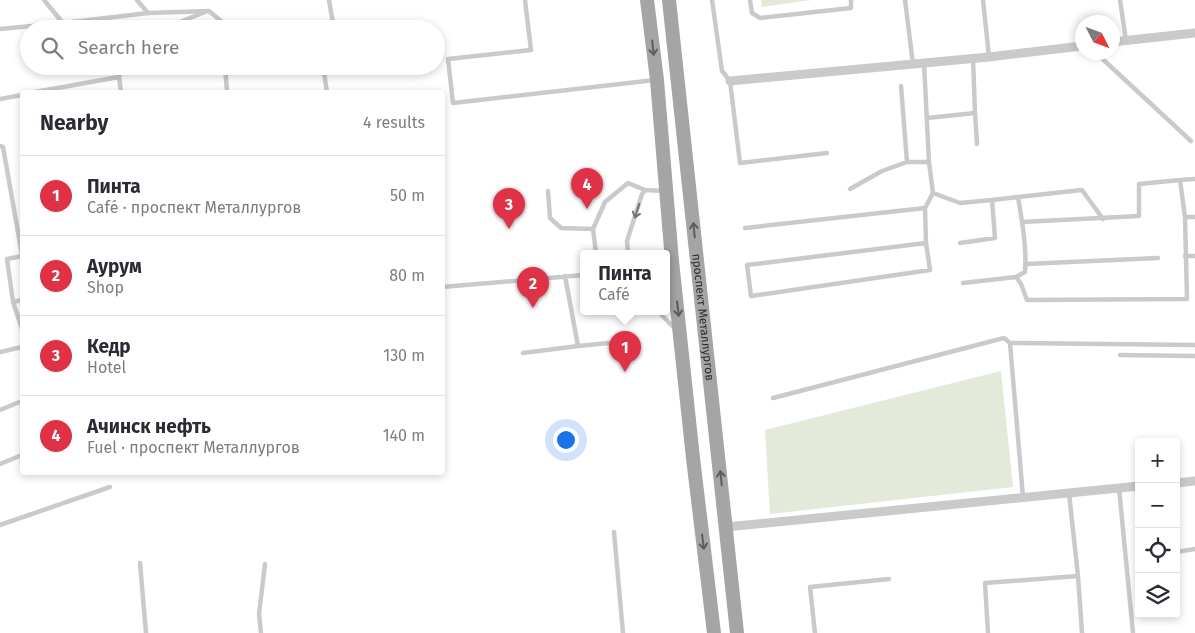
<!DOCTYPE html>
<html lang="en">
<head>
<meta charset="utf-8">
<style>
	body { margin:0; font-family:"Fira Sans",sans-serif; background:#f7f7f7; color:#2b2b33 }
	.controls { position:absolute; right:15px; bottom:15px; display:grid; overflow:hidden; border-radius:5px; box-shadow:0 2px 8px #0003 }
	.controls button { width:45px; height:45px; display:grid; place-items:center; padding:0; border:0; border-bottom:1px solid #e1e1e2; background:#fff; color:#2b2b33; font:25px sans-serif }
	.compass { position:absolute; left:1075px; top:15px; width:45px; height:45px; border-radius:50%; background:#fff; box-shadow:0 2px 8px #0003; rotate:132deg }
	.you { position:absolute; left:565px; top:439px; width:18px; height:18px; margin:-12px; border:4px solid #fff; border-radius:50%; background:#1a73e8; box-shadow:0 0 0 8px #1a73e833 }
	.badge { display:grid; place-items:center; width:32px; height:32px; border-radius:50%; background:#e03247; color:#fff; font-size:16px; font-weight:700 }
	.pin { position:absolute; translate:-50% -41px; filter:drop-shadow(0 1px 2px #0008) }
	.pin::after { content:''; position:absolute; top:26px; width:18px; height:15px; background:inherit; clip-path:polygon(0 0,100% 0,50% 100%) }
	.popup { position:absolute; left:580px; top:250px; width:90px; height:65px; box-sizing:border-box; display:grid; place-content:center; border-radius:5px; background:#fff; filter:drop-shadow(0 1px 4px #0005); font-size:16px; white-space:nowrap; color:#7c7c81 }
	.popup b { font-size:19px; color:#2b2b33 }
	.popup::after { content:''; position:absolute; left:50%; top:100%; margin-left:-10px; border:10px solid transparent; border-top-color:#fff }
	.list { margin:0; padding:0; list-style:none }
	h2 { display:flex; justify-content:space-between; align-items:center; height:65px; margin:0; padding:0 20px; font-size:21px }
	h2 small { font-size:16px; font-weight:400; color:#7c7c81 }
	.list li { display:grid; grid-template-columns:32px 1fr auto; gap:15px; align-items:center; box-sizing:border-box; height:80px; padding:0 20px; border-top:1px solid #e1e1e2 }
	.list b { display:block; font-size:19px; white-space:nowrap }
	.list p { margin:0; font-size:16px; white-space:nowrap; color:#7c7c81 }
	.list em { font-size:16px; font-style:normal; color:#7c7c81 }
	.icon { flex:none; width:28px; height:28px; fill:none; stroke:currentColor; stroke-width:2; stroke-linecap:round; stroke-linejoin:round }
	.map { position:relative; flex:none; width:1195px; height:633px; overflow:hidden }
	.search { position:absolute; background:#fff; box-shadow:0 2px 8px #0003; left:20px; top:20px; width:425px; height:55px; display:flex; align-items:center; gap:12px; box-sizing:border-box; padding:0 18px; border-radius:28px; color:#7c7c81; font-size:19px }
	.panel { position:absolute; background:#fff; box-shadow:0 2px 8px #0003; left:20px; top:90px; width:425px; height:385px; border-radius:5px }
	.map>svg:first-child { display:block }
	.green { fill:#e3eada }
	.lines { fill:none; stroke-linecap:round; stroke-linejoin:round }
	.lane { stroke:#cacaca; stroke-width:4.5 }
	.street { stroke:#cacaca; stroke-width:9 }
	.primary { stroke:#a5a5a5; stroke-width:14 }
	.oneway { stroke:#5d5d5d }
	.oneway2 { stroke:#747474 }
	.labels { text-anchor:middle; stroke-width:5; stroke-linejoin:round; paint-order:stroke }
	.street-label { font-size:12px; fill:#2d2d2d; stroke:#fff }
</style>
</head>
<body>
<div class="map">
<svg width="1195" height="633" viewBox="0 0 1195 633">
	<rect width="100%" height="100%" fill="#fff"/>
	<path class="green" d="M761,0h51l-50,7z
		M1001,371l12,116 -243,27 -5,-84z"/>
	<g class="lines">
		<path class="lane" d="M44,0l19,23
			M137,0l11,13
			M329,0l5,29
			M525,0l6,50 -83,9 5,44 202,-23
			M712,0l10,71 8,10 10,82 87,-10
			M750,0l2,13 8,5 91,-10v-8
			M905,0l8,64
			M983,0l6,57
			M1120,0l6,40
			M0,29l63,-6 85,-10 61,-2 12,10 1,8
			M162,29l43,-17
			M1095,52l96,89
			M973,58l2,55
			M924,63l5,99 4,31 -8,15
			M121,66l-2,11 2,15
			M225,66l2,26
			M323,66l4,26
			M901,86l6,76
			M35,92l84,-15
			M0,99l22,-4
			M927,118l48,-5 2,31
			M0,146l3,1 19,108
			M850,189l32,-18 25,-9h22
			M548,191l2,27 11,10 32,1
			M933,193l27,10 32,-3
			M1018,197l64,-7 21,29
			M1185,217l-5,-37 15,-1
			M1022,222l117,-6v-32l41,-4
			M745,228l180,-20 1,35 4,27 -179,26 -4,-31 179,-22
			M960,243l35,-5 -3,-38 26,-3c4,24 9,51 7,75l-9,5 5,7 6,16 160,-1 -2,-82h10
			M596,253l-3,-24 12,-27 23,-19 17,7
			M628,253l-1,-12 15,-47 3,-4 20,1
			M22,256l-15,3 6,43 9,27
			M1185,256h10
			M1026,264l132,-6
			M963,283l53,-6
			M442,287l142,-12
			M13,302l9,-2
			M658,311l18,19
			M578,346l52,-5
			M0,352l22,-5
			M523,353l55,-7 -13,-70
			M1120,355l75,1
			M773,398l231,-60 6,5
			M0,410l22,-9
			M0,464l22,-9
			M1119,488l14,145
			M1069,493l9,83 4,57
			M1023,497l-13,-154 185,2
			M0,525l110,-38
			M614,532l9,101
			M1176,552l19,-3
			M140,563l6,70
			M261,633l-2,-19 6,-50
			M815,633l-5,-46 79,-8
			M988,633l-3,-50 93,-7"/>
		<path class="street" d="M1112,42l83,-9
			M730,81l259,-24 93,-11
			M1176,483l19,-2
			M726,527l413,-41"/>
		<g class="primary">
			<path d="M647,0l10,80 15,181 21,197 21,175"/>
			<path id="s1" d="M669,0l68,633"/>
		</g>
	</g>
	<defs><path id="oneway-shaft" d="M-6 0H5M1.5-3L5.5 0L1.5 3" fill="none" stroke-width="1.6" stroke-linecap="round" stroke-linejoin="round" transform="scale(1.25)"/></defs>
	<g class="oneway">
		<use href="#oneway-shaft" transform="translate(653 48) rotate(84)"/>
		<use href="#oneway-shaft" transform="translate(694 230) rotate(-96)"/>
		<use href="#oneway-shaft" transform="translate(678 309) rotate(83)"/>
		<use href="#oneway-shaft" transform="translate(721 478) rotate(-96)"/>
		<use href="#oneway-shaft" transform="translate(703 542) rotate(83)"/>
	</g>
	<use class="oneway2" href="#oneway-shaft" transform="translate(637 211) rotate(108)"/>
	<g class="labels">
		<g class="street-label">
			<text dy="4" stroke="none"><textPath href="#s1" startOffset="319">проспект Металлургов</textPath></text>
		</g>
	</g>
</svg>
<div class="controls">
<button>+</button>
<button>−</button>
<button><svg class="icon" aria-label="locate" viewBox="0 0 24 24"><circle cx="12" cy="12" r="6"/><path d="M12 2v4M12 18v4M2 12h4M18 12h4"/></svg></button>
<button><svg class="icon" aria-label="layers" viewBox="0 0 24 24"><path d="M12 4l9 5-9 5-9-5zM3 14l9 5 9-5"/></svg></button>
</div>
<svg class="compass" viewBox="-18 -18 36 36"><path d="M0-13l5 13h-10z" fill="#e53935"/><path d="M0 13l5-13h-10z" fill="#7c7c81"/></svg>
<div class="you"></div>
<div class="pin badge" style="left:625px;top:372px">1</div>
<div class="popup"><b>Пинта</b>Café</div>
<div class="pin badge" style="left:533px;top:308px">2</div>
<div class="pin badge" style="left:509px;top:229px">3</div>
<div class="pin badge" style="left:587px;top:209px">4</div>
<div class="search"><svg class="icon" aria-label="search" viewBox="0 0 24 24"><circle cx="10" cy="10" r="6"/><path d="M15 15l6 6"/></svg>Search here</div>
<section class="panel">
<h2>Nearby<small>4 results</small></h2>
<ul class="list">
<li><span class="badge">1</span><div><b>Пинта</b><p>Café · проспект Металлургов</p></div><em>50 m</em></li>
<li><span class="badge">2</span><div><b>Аурум</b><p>Shop</p></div><em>80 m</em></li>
<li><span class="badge">3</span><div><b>Кедр</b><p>Hotel</p></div><em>130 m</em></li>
<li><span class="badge">4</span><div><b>Ачинск нефть</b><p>Fuel · проспект Металлургов</p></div><em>140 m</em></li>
</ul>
</section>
</div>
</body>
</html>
